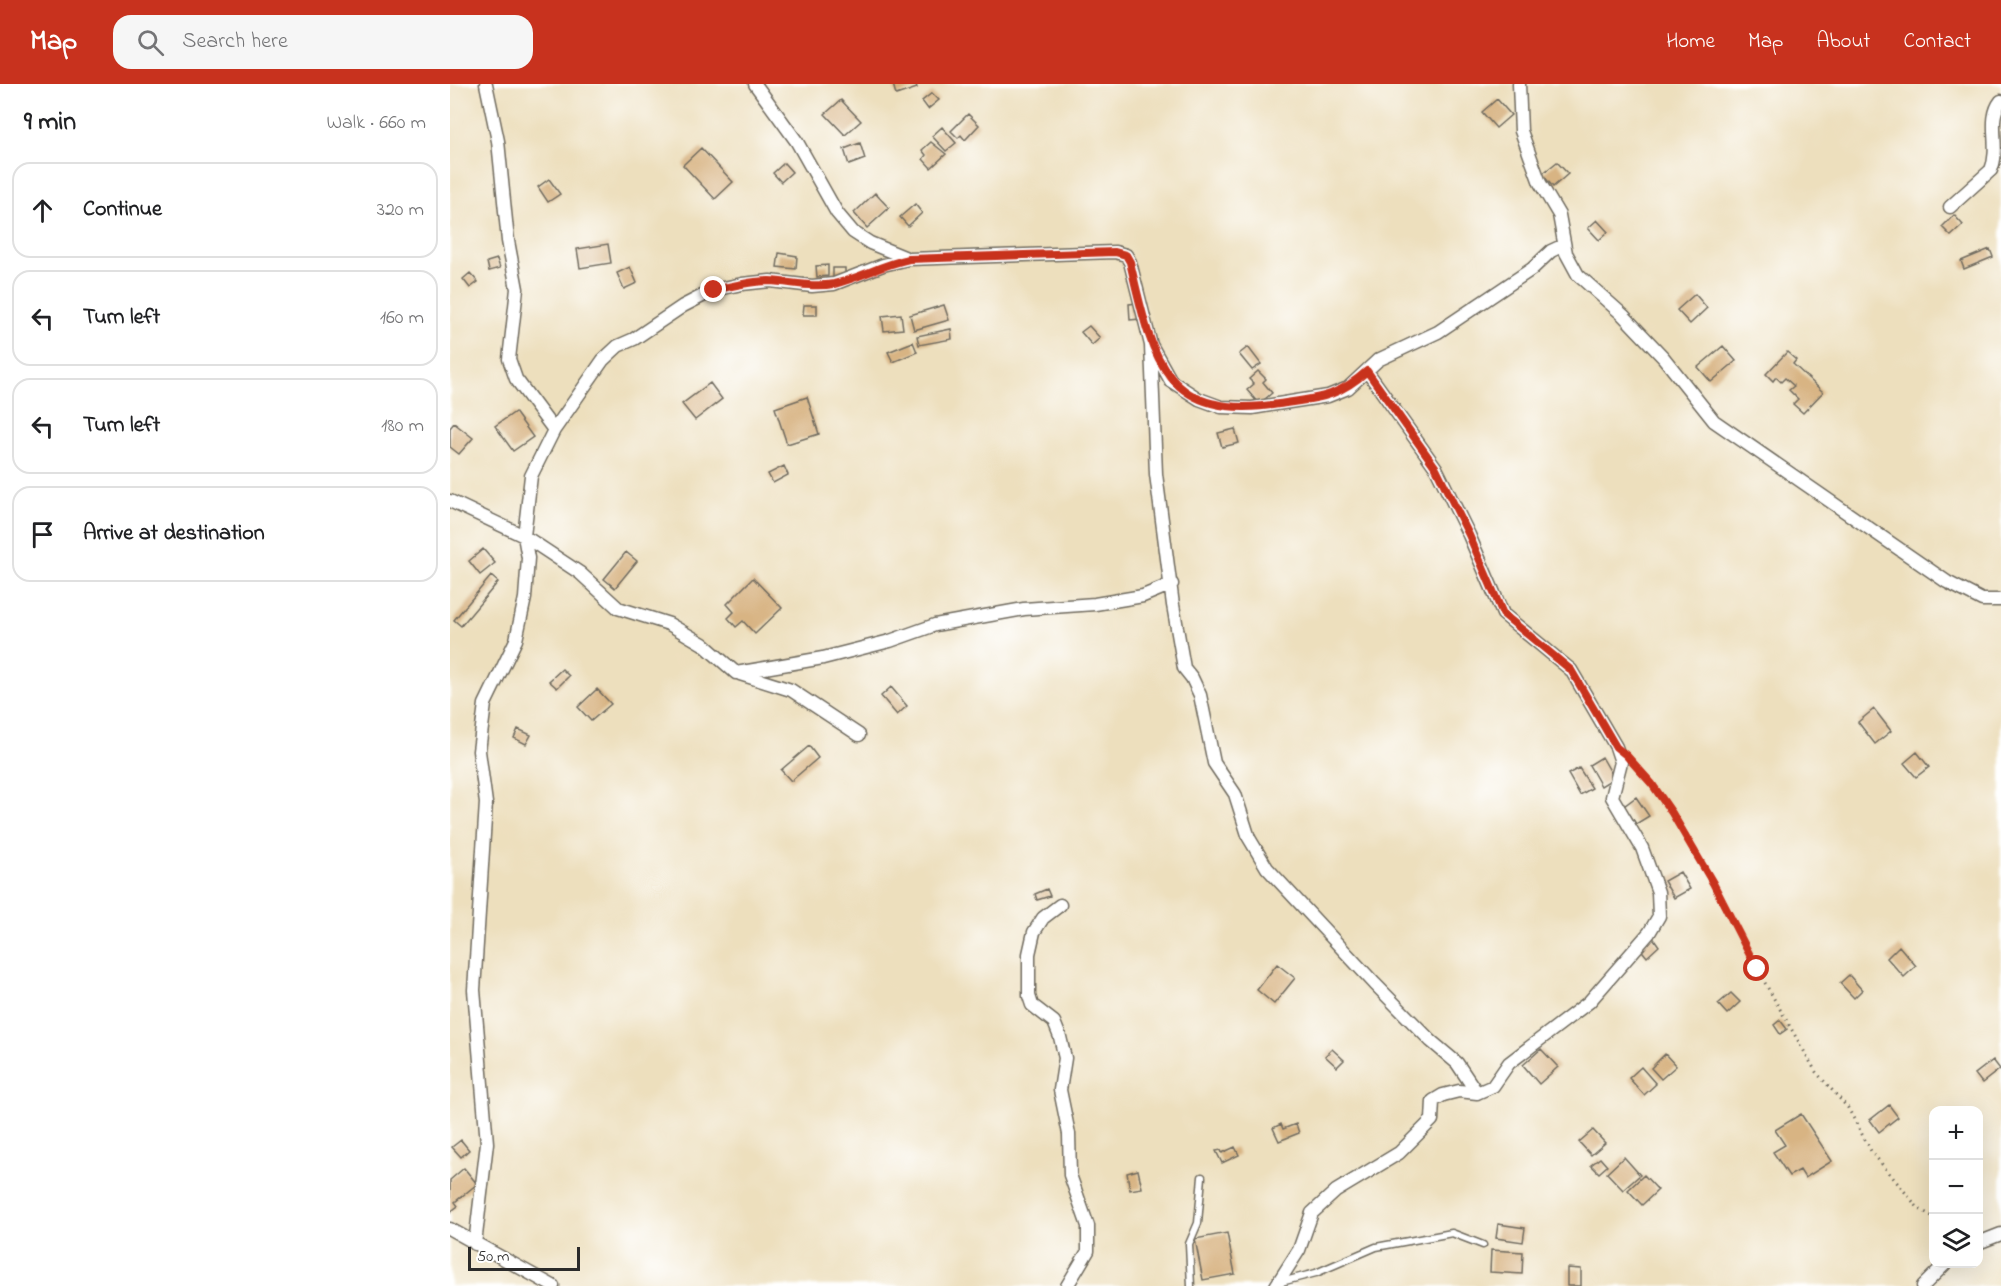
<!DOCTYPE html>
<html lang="en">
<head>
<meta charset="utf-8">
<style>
	body { margin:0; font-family:"Indie Flower",sans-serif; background:#f6f6f6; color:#202124 }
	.controls { position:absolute; right:18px; bottom:18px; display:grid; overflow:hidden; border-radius:12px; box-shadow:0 6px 24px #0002 }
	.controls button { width:54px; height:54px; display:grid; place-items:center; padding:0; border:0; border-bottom:2px solid #e0e0e0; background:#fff; color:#202124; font:30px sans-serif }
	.scale { position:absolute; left:18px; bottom:15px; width:112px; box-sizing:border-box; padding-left:6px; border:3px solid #2b2b2b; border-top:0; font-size:16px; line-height:21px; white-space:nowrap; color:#2b2b2b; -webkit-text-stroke:4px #fff; paint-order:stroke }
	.stop { position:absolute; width:18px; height:18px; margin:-14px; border:4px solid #c8321e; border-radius:50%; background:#fff }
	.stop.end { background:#c8321e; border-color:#fff; box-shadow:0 2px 6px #0008 }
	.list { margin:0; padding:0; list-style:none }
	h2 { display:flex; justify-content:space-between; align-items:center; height:78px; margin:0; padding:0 24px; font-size:26px }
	h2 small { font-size:20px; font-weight:400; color:#757577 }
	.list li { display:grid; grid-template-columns:39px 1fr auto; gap:18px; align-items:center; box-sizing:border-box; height:96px; margin:0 12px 12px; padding:0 12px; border:2px solid #e0e0e0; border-radius:18px }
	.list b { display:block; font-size:22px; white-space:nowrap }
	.list em { font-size:20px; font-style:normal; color:#757577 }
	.icon { flex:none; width:33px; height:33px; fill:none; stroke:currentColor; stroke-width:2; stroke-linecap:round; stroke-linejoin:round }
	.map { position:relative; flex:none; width:1551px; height:1202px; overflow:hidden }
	header { display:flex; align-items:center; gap:36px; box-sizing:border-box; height:84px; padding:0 30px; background:#c8321e; color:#fff }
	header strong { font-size:28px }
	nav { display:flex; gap:33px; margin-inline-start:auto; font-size:21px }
	.search { width:420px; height:54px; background:#f6f6f6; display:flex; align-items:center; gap:15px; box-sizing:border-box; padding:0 21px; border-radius:18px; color:#757577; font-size:22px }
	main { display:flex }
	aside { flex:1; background:#fff }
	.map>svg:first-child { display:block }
	.building { fill:#d8b483 }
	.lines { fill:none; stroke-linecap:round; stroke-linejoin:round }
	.service-casing { stroke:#6f6a5e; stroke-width:9 }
	.minor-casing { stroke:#6f6a5e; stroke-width:15 }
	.path { stroke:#6f6a5e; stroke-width:3; stroke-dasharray:1.5 4.5; stroke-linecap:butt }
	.service { stroke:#fff; stroke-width:6 }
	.minor { stroke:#fff; stroke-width:12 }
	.route { stroke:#c8321e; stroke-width:8 }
</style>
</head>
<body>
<header>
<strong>Map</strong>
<div class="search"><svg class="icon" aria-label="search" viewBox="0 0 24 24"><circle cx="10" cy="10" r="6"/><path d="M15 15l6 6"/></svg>Search here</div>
<nav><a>Home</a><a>Map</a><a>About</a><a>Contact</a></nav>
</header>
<main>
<aside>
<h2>9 min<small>Walk · 660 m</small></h2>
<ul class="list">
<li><svg class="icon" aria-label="ahead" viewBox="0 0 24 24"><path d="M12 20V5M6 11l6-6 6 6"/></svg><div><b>Continue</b></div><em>320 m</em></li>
<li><svg class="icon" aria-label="left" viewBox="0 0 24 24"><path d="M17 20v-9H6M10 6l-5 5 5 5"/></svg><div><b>Turn left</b></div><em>160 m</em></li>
<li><svg class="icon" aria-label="left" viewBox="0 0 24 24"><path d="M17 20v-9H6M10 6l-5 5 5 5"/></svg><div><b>Turn left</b></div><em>180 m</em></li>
<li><svg class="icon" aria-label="arrive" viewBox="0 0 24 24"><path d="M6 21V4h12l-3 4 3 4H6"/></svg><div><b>Arrive at destination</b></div></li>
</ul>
</aside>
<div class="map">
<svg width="1551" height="1202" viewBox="0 0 1551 1202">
	<rect width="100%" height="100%" fill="#fff"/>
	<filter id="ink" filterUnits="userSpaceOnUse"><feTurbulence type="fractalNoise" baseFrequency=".0167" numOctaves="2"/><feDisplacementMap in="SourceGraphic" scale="12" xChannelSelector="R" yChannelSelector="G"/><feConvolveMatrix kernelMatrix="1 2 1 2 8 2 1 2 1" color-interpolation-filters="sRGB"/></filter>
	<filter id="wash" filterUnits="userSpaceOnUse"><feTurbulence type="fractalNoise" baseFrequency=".008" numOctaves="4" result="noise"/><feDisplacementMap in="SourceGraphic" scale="24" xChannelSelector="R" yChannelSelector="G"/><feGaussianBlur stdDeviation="1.35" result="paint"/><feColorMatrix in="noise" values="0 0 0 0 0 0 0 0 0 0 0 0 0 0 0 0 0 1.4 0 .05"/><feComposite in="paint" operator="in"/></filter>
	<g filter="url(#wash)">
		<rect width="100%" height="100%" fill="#eddfbd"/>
		<g id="blocks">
			<path class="building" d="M443,0h23l1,4 -21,7z
				M482,9l7,7 -11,9 -6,-8z
				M1047,15l14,16 -15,13 -14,-16z
				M391,16l20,21 -16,14 -20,-21z
				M518,30l11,11 -14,15 -4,-5 -3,3 -7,-7z
				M492,43l14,16 -10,8 -14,-15z
				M481,58l15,12 -15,14 -8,-9 3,-4 -4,-5z
				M410,59l5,16 -16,6 -5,-16z
				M251,64l32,34 -18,17 -32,-34z
				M1107,78l11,12 -15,13 -11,-13z
				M334,79l8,9 -11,10 -8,-9z
				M99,95l11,15 -12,8 -10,-15z
				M425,109l14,15 -22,20 -13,-15z
				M465,120l7,9 -14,13 -8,-9z
				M1504,131l9,10 -12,11 -9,-9z
				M1147,136l11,12 -9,8 -11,-12z
				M158,160l3,19 -31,5 -3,-19z
				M1540,165l3,8 -29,12 -3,-8z
				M329,169l18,3 -1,13 -19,-2z
				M47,175l3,9 -11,3 -2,-9z
				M378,181v11l-11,1 -1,-11z
				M180,183l7,16 -13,6 -7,-16z
				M383,184h12v11l-12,-1z
				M20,189l8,9 -8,6 -7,-9z
				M1245,210l12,14 -17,16 -13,-14z
				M688,219l2,16 -10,1 -1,-16z
				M354,221h13v10h-14z
				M494,221l5,15 -35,10 -4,-15z
				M451,230l2,15 -19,2 -2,-15z
				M639,242l11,12 -8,7 -11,-13z
				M501,245l1,10 -33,6 -2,-9z
				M463,258l4,10 -24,10 -5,-10z
				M1273,262l13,15 -25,21 -13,-15z
				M798,263l13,17 -9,6 -13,-16z
				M1337,268l9,8 -3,4 30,28 -20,21 -10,-9 5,-5 -9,-9 5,-4 -9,-8 -4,4 -5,-5 -3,4 -7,-7z
				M808,287l8,8 -3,3 9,11 -13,11 -12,-14 7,-6 -5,-5z
				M260,299l12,16 -27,21 -13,-16z
				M357,313l12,37 -32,10 -12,-36z
				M65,328l18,25 -20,14 -18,-25z
				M4,339l19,15 -14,16 -9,-7v-19z
				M785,345l4,14 -17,4 -4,-14z
				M334,382l4,9 -15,8 -5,-9z
				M33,465l12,14 -15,12 -11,-14z
				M176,468l11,9 -22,27 -11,-9z
				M41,492l7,6 -37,44 -7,-6z
				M303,494l29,30 -27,26 -12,-13 -7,6 -8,-9 6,-6 -7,-8z
				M112,585l7,7 -12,12 -8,-7z
				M441,603l16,19 -10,9 -16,-19z
				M147,605l14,15 -20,17 -13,-14z
				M1424,625l17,22 -16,13 -17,-22z
				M68,645l13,6 -5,9 -12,-6z
				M359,662l9,12 -27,23 -10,-11z
				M1467,668l12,15 -13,10 -12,-14z
				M1152,673l12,21 -13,8 -12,-21z
				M1129,684l13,20 -12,7 -12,-21z
				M1186,713l13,19 -13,8 -12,-18z
				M1230,788l10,17 -16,9 -10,-17z
				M597,805l3,7 -13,4 -2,-6z
				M1202,852l7,10 -12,11 -8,-10z
				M1449,862l17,20 -12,11 -17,-19z
				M827,880l18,14 -21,26 -17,-14z
				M1399,891l13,15 -8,8 -14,-15z
				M1281,909l9,9 -13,12 -9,-10z
				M1330,936l7,9 -7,5 -6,-9z
				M882,965l12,11 -7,7 -12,-11z
				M1091,965l17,18 -19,17 -16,-19z
				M1215,970l11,12 -15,13 -10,-11z
				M1543,976l7,9 -18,14 -7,-9z
				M1191,983l15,17 -12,11 -15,-17z
				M1439,1021l9,12 -19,15 -9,-12z
				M1351,1030l31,47 -27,17 -5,-8 -11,6 -16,-24 12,-7 -10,-15z
				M831,1040l2,5 13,-5 3,9 -20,8 -6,-13z
				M1143,1046l12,13 -14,12 -12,-13z
				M11,1056l8,10 -8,7 -9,-10z
				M785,1063l4,8 -17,8 -6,-12 5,-1 1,3z
				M1174,1073l16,18 -17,15 -16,-17z
				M1150,1074l7,8 -8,7 -8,-8z
				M14,1084l13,16 -22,18 3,4 -8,6v-32z
				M688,1086l4,18 -12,2 -3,-17z
				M1194,1091l14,15 -16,15 -14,-15z
				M1048,1140l27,4 -2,14 -27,-4z
				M777,1149l8,41 -32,6 -8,-41z
				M1041,1166l32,2 -1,22 -32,-2z
				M1117,1184l14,1v17h-14z"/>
		</g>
	</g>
	<g filter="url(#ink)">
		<use href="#blocks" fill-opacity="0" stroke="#6f6a5e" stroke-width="1.5"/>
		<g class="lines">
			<g class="service-casing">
				<path id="service" d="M831,1198l35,-9 60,-26 76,-14 31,12
					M741,1202l-2,-42 9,-21 4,-46"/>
			</g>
			<g class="minor-casing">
				<path id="minor" d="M36,0l12,57 10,100 9,48 -8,70 7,20 38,51
					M305,0l42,58 40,71 16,19 17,11 39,16
					M1069,0l2,47 19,52 19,32 7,38 12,22 45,40 40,42 51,64 233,161 35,18h19
					M1500,123l41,-37c10,-24 -5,-50 10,-69
					M701,261l5,129 17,131 11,63 8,10 8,17 14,68 21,31 14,44 18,30 108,116 56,57 26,22 20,30
					M0,417l74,35 56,37 38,35 51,16 34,20 33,29 87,-15 67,-17 45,-16 89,-16 71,-5 48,-8 29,-12
					M290,590l51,16 68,45
					M610,821l-17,13 -9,14 -5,22v42l3,9 22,17 6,15 5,21 -5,32 9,44 1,41 18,51v25l-21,35
					M0,1145l103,57
					M1528,1159l23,-9
					M25,1160l12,-101 -13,-153 12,-187 -7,-52 6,-47 31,-64 9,-42 3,-40 -4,-22 7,-60 23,-46 49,-70 15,-14 16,-7 49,-33 31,-16 28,-6 28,-3 42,5 22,-2 49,-19 26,-6 206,-7 11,3 4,7 21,83 20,36 28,18 22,8 31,1 76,-12 20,-8 30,-28 60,-28 94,-63 19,-18 13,-6
					M826,1202l23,-36 13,-37 24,-22 63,-38 33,-33 1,-19 10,-6 16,-4 18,2 16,-7 16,-23 80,-61 60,-69 10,-17 -1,-24 -16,-44 -30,-51 9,-35 -5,-15 -45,-77 -68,-56 -34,-79 -33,-67 -69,-97
					M1473,1202l22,-22"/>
			</g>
			<path class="path" d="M1183,678l27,32 25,39 72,136 59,103 32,36 23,43 48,58 15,8"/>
			<use href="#service" class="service"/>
			<use href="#minor" class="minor"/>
		</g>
	</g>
	<g class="lines" filter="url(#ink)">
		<path class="route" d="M264,206c18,-4 37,-9 55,-9 23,1 43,7 65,3 26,-6 47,-19 75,-25l206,-7 11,3 4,7c22,95 33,160 149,142 39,-6 58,-6 88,-33l69,97 33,67 34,79 68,56 45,77 10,8 26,29 20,29 41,70 44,86"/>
	</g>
</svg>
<div class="controls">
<button>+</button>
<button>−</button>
<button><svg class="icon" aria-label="layers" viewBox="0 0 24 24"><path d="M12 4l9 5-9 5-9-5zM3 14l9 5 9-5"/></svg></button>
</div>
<div class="scale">50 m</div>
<div class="stop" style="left:1307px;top:885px"></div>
<div class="stop end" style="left:264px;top:206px"></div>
</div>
</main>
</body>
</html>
